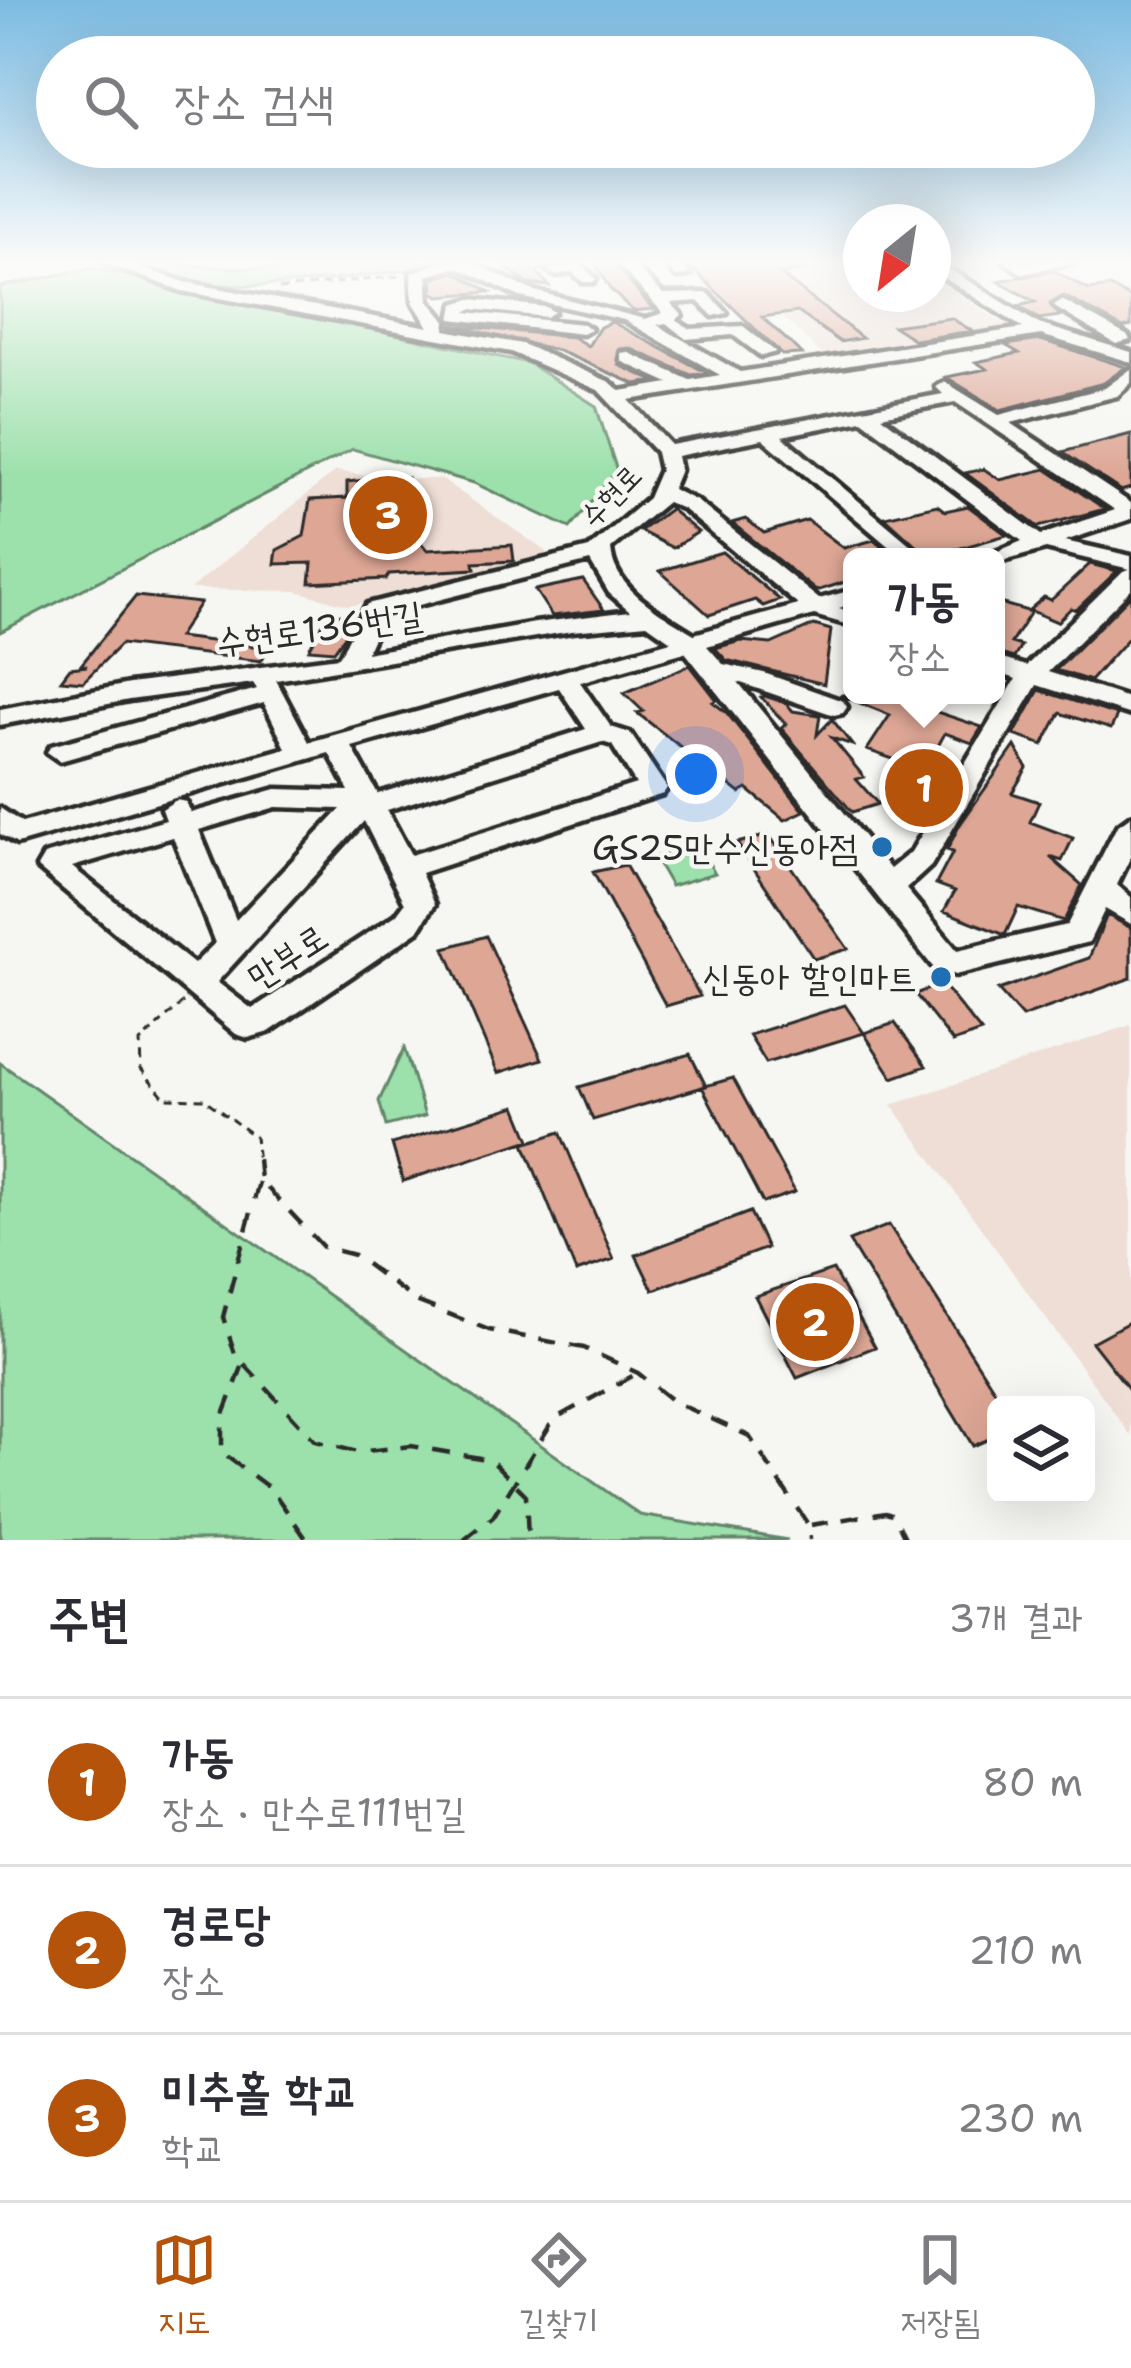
<!DOCTYPE html>
<html lang="ko">
<head>
<meta charset="utf-8">
<style>
	body { margin:0; font-family:"Shantell Sans","Poor Story",sans-serif; background:#f2f2f3; color:#2b2b33 }
	.controls { position:absolute; right:36px; bottom:36px; display:grid; overflow:hidden; border-radius:18px; box-shadow:0 12px 48px #0002 }
	.controls button { width:108px; height:108px; display:grid; place-items:center; padding:0; border:0; border-bottom:3px solid #e1e1e2; background:#fff; color:#2b2b33; font:60px sans-serif }
	.compass { position:absolute; left:843px; top:204px; width:108px; height:108px; border-radius:50%; background:#fff; box-shadow:0 12px 48px #0002; rotate:210deg }
	.you { position:absolute; left:696px; top:774px; width:42px; height:42px; margin:-30px; border:9px solid #fff; border-radius:50%; background:#1a73e8; box-shadow:0 0 0 18px #1a73e833 }
	.badge { display:grid; place-items:center; width:78px; height:78px; border-radius:50%; background:#b45309; color:#fff; font-size:39px; font-weight:700 }
	.pin { position:absolute; translate:-50% -50%; border:6px solid #fff; box-shadow:0 3px 12px #0006 }
	.popup { position:absolute; left:843px; top:548px; width:162px; height:156px; box-sizing:border-box; display:grid; place-content:center; border-radius:18px; background:#fff; filter:drop-shadow(0 3px 9px #0005); font-size:39px; white-space:nowrap; color:#7c7c81 }
	.popup b { font-size:45px; color:#2b2b33 }
	.popup::after { content:''; position:absolute; left:50%; top:100%; margin-left:-24px; border:24px solid transparent; border-top-color:#fff }
	.list { margin:0; padding:0; list-style:none }
	h2 { display:flex; justify-content:space-between; align-items:center; height:156px; margin:0; padding:0 48px; font-size:51px }
	h2 small { font-size:39px; font-weight:400; color:#7c7c81 }
	.list li { display:grid; grid-template-columns:78px 1fr auto; gap:36px; align-items:center; box-sizing:border-box; height:168px; padding:0 48px; border-top:3px solid #e1e1e2 }
	.list b { display:block; font-size:45px; white-space:nowrap }
	.list p { margin:0; font-size:39px; white-space:nowrap; color:#7c7c81 }
	.list em { font-size:39px; font-style:normal; color:#7c7c81 }
	.icon { flex:none; width:66px; height:66px; fill:none; stroke:currentColor; stroke-width:2; stroke-linecap:round; stroke-linejoin:round }
	.map { position:relative; flex:none; width:1131px; height:1540px; overflow:hidden }
	.search { position:absolute; background:#fff; box-shadow:0 12px 48px #0002; left:36px; right:36px; top:36px; height:132px; display:flex; align-items:center; gap:30px; box-sizing:border-box; padding:0 42px; border-radius:66px; color:#7c7c81; font-size:45px }
	.sheet { height:660px; background:#fff }
	nav { display:flex; justify-content:space-around; align-items:center; box-sizing:border-box; height:168px; border-top:3px solid #e1e1e2; background:#fff; font-size:33px; color:#7c7c81 }
	nav a { display:grid; justify-items:center; gap:6px }
	nav .on { color:#b45309 }
	.map>svg:first-child { display:block }
	.built { fill:#eeded6 }
	.green { fill:#9ce0ab; stroke:#64866b; stroke-width:3 }
	.building { fill:#dda695; stroke:#2b2b2b; stroke-width:3 }
	.lines { fill:none; stroke-linecap:round; stroke-linejoin:round }
	.minor-casing { stroke:#2b2b2b; stroke-width:9 }
	.path-far1 { stroke:#2b2b2b; stroke-width:3; stroke-dasharray:8 6; stroke-linecap:butt }
	.path { stroke:#2b2b2b; stroke-width:4.5; stroke-dasharray:18 14; stroke-linecap:butt }
	.minor { fill:#f6f6f2; fill-rule:evenodd }
	.poi-dot { fill:#1f6fb2; stroke:#f6f6f2; stroke-width:4.5 }
	.labels { text-anchor:middle; stroke-width:9; stroke-linejoin:round; paint-order:stroke }
	.far-street-label { font-size:30px; fill:#2b2b2b; stroke:#f6f6f2 }
	.street-label { font-size:36px; fill:#2b2b2b; stroke:#f6f6f2 }
	.poi-label { font-size:36px; fill:#2b2b2b; stroke:#f6f6f2; text-anchor:end }
</style>
</head>
<body>
<div class="map">
<svg width="1131" height="1540" viewBox="0 0 1131 1540">
	<rect width="100%" height="100%" fill="#f6f6f2"/>
	<filter id="ink" filterUnits="userSpaceOnUse"><feTurbulence type="fractalNoise" baseFrequency=".00833" numOctaves="2"/><feDisplacementMap in="SourceGraphic" scale="24" xChannelSelector="R" yChannelSelector="G"/><feConvolveMatrix kernelMatrix="1 2 1 2 8 2 1 2 1" color-interpolation-filters="sRGB"/></filter>
	<g filter="url(#ink)">
		<path class="built" d="M724,262h137v32h72v-16l75,48 -184,30z
			M336,471l52,8h53l106,73 -13,11 -184,43 -53,-15 -107,-2z
			M1131,1025v411l-239,-331z"/>
		<path class="green" d="M114,262c58,0 113,7 171,7l6,-7h151l-24,7c-99,11 -210,35 -304,-7z
			M92,268l436,95 68,43 21,65 -47,57 -96,-45 -121,-34 -353,183v-345z
			M698,846l17,27 -44,13 -17,-29z
			M404,1048l21,68 -39,10 -7,-25z
			M0,1063l640,452 148,25h-788z"/>
		<path class="building" d="M498,262h55l-16,10 12,14 -21,-2z
			M594,262h18l41,47 -20,2 -23,-22z
			M686,262h119l1,8 -26,4 82,64 -22,4 -42,-30 -36,5 40,37 -20,1z
			M1054,271l35,19 21,-3 21,11v28l-8,2 -59,-32 -14,8 10,12 -21,3 -21,-13 17,-4 -37,-21z
			M455,272l35,20 -51,4 -6,-4 -1,-13z
			M951,318l21,13 -57,9 -22,-14z
			M612,322l95,51 -16,2 -62,-27 -9,1 -1,16 35,16 -19,3 -76,-33 -109,-26 123,12 15,9 12,-19z
			M1041,340l85,27 -22,16 -104,27 -54,-33 41,-8 -11,-7 43,-9 -14,-8z
			M1131,434v54l-10,3 -59,-39z
			M984,469l16,11 46,-11 59,40 -67,18 -73,-54z
			M390,477l17,1 4,53 16,19 85,-5 2,16 -40,2 1,6 -86,5 -3,5 -76,4 2,-20 -37,1 2,-14 27,-14 6,-36 37,-2v-16z
			M937,505l8,6 23,-5 39,29 -64,18 4,4h-18l-44,-40z
			M670,509l28,23 -25,16 -33,-17z
			M746,519l18,14 43,-13 37,28 30,-8 20,17h-42v23l-36,11 -84,-68z
			M722,552l41,34 17,14 -17,6 -8,-6 -46,15 -49,-44z
			M1090,564l27,7 -41,39 -5,-2 -14,14 -28,-12 15,-13 7,3z
			M583,580l21,30 -52,6 -17,-26z
			M1131,595v40l-41,46 -34,-11z
			M136,596l64,7 -22,34 91,11 -8,13 -140,-17 -38,38 -22,-2 9,-12 17,-2 -6,-1z
			M996,602l35,10 -20,31 10,3 -7,12 -18,-5z
			M329,613l14,2 8,10 -5,9 -12,17 -25,-2z
			M814,625l17,5 -7,54 -98,-24 -11,-12 26,-7 30,3z
			M690,665l27,35 -4,2 14,11 77,98 -19,9 -38,-31 -7,4 -103,-80 6,-2 -19,-18z
			M1039,690l78,25 -6,14 -51,-16 -17,32 -29,-10z
			M840,695h46l96,32 -10,16 -27,-10 -14,26 25,8 -31,54 -33,-12 24,-42 -49,-17 23,-35z
			M765,696l21,7 7,8 27,4 -3,20 15,-16 20,26 -20,-7 32,39 -8,2 22,25 -26,8 -71,-84 5,-4 -25,-27z
			M1015,746l12,22 -15,25 27,9 -9,20 43,16 -11,23 -12,-4 32,28 -18,36 -46,-14 -13,28 -61,-24 11,-20 -19,-7 17,-32 -6,-2 12,-24z
			M769,835l79,114 -34,10 -77,-116z
			M625,865l75,131 -34,10 -73,-134z
			M1107,915l24,13v50l-109,39 -24,-27 91,-32z
			M486,936l56,123 -44,14 -53,-125z
			M942,984l39,48 -28,10 -38,-48z
			M845,1005l19,28 31,-10 31,43 -33,12 -29,-45 -98,30 -17,-28z
			M690,1054l16,32 -113,34 -14,-33z
			M733,1078l62,114 -32,11 -61,-116z
			M516,1106l14,34 -127,41 -11,-37z
			M560,1132l54,127 -38,13 -52,-128z
			M750,1212l17,36 -114,42 -17,-35z
			M889,1225l115,180h-8v31l-23,10 -124,-205z
			M833,1270l42,77 -78,31 -42,-82z
			M1131,1321v71l-39,-50z"/>
		<g class="lines">
			<g class="minor-casing">
				<path id="minor" d="M102,262h21l62,20 244,45 -16,-25 -2,-29 31,-11h29l60,28 114,29 18,-6 -47,-51h15l32,32 45,-1 19,20 -14,3 -15,-15 -27,2 11,12 -6,5 14,9 53,-3 33,26 -15,4 -28,-21 -47,4 -20,-16 -9,2 83,47 283,-44 -90,-57v-9h5l101,62 92,28v10l-90,-27 -412,65 42,45 272,-51 -7,-7 9,-5 54,33 106,-27 26,-19v14l-14,13 -106,27 120,80v16l-66,22 66,15v33l-83,83 83,27v16l-94,-30 -106,181 -25,23 51,61 110,-25 50,-99 14,-10v40l-14,29 14,12v27l-26,-15 -16,33 -134,33 -22,-8 -248,-315 -105,30 31,45 19,6 37,55 -4,6 -242,79 14,31 -17,27 -149,101 -21,6 -12,-4 -199,-167 7,-12 122,-35 -4,-11 14,-9 10,2 5,11 85,-24 73,2 -20,-38 -312,91 -17,-10v-26l22,15 264,-75 -22,-45 -204,58 -13,-9 4,-6 206,-57 -4,-6 -124,17 -129,25v-16l129,-25 210,-27 28,-53 222,-56 59,-50 12,-28 -4,-18 -58,-62 -87,-38 -329,-61zM457,267l63,30 104,23 96,55 -30,5 -63,-28 -6,1v8l48,22 -49,8 -10,-9 -88,-38 -77,-14 1,-9 -17,-20 -2,-25zM955,402l160,108 -74,25 -160,-119zM862,420l160,121 -38,16h12v6l50,-14 84,20 -7,2 -97,95 -30,-9v15l20,7 -105,173 -21,17 -152,-187 96,33 9,-2 4,-6 -4,-6 -79,-28 -41,-9 -16,-18 107,-31 38,11v-14l-13,-4 13,-4v-14l-33,9 -122,-98 -25,-12 8,-19 -3,-14 86,-17 138,118h24l-143,-121zM667,502l16,7 115,96 -104,29c-31,-20 -81,-44 -83,-86zM590,561l19,32 21,18 -95,12 -169,30 18,-39zM647,624l24,17 -362,101 -33,-62 296,-49zM559,688l27,41 -208,65 -26,-47zM602,742l10,3 24,39 -225,71 -24,-45zM276,807l65,2 -105,111 -37,-90zM364,821l41,82 -9,12 -144,94 -35,-27zM173,837l42,106 -21,21 -122,-97z
					M663,262h15l12,12 -13,3z
					M1005,262h70l-52,12z
					M581,264l15,15 -3,3h-10l-11,-10 -17,3 -8,-5z
					M471,299l75,8 8,5 -8,5 -75,-8 -5,3 117,12 8,5 -8,5 -132,-15 3,-15z
					M1062,300l66,36 2,4 -14,4 -60,-36 -2,-3z"/>
			</g>
			<path class="path-far1" d="M279,289l121,-13
				M183,1002l-43,40 1,27 24,29 39,1 51,38 3,25"/>
			<path class="path" d="M258,1159l2,21 63,67 31,8 62,46 73,29 95,18 54,25 36,29 75,34 60,90 1,14
				M259,1182l-36,135 12,37 80,87 42,11 54,-6 80,14 35,35 2,45
				M242,1367l-20,53v33l50,37 35,50
				M811,1525l75,-13 8,3 12,25
				M464,1540l29,-23 61,-98 82,-45"/>
			<use href="#minor" class="minor"/>
		</g>
	</g>
	<linearGradient id="sky" x2="0" y2="1"><stop stop-color="#7bbbe2"/><stop offset="0.55" stop-color="#fbfbf9"/><stop offset="1" stop-color="#fbfbf9" stop-opacity="0"/></linearGradient>
	<rect width="1131" height="477" fill="url(#sky)"/>
	<g class="poi-dot">
		<circle cx="882" cy="847" r="12"/>
		<circle cx="941" cy="977" r="12"/>
	</g>
	<g class="labels">
		<g class="far-street-label">
			<text transform="translate(611 496) rotate(-46)" y="10">수현로</text>
		</g>
		<g class="street-label">
			<text transform="translate(319 628) rotate(-8)" y="13">수현로136번길</text>
			<text transform="translate(287 956) rotate(-33)" y="13">만부로</text>
		</g>
		<g class="poi-label">
			<text x="858" y="860">GS25만수신동아점</text>
			<text x="917" y="990">신동아 할인마트</text>
		</g>
	</g>
</svg>
<div class="controls">
<button><svg class="icon" aria-label="layers" viewBox="0 0 24 24"><path d="M12 4l9 5-9 5-9-5zM3 14l9 5 9-5"/></svg></button>
</div>
<svg class="compass" viewBox="-18 -18 36 36"><path d="M0-13l5 13h-10z" fill="#e53935"/><path d="M0 13l5-13h-10z" fill="#7c7c81"/></svg>
<div class="you"></div>
<div class="pin badge" style="left:924px;top:788px">1</div>
<div class="popup"><b>가동</b>장소</div>
<div class="pin badge" style="left:815px;top:1322px">2</div>
<div class="pin badge" style="left:388px;top:515px">3</div>
<div class="search"><svg class="icon" aria-label="search" viewBox="0 0 24 24"><circle cx="10" cy="10" r="6"/><path d="M15 15l6 6"/></svg>장소 검색</div>
</div>
<section class="sheet">
<h2>주변<small>3개 결과</small></h2>
<ul class="list">
<li><span class="badge">1</span><div><b>가동</b><p>장소 · 만수로111번길</p></div><em>80 m</em></li>
<li><span class="badge">2</span><div><b>경로당</b><p>장소</p></div><em>210 m</em></li>
<li><span class="badge">3</span><div><b>미추홀 학교</b><p>학교</p></div><em>230 m</em></li>
</ul>
</section>
<nav>
<a class="on"><svg class="icon" aria-label="map" viewBox="0 0 24 24"><path d="M3 6l6-2 6 2 6-2v14l-6 2-6-2-6 2zM9 4v14M15 6v14"/></svg>지도</a>
<a><svg class="icon" aria-label="directions" viewBox="0 0 24 24"><path d="M12 3l9 9-9 9-9-9zM9 14v-3h6M13 9l2 2-2 2"/></svg>길찾기</a>
<a><svg class="icon" aria-label="saved" viewBox="0 0 24 24"><path d="M7 4h10v16l-5-4-5 4z"/></svg>저장됨</a>
</nav>
</body>
</html>
